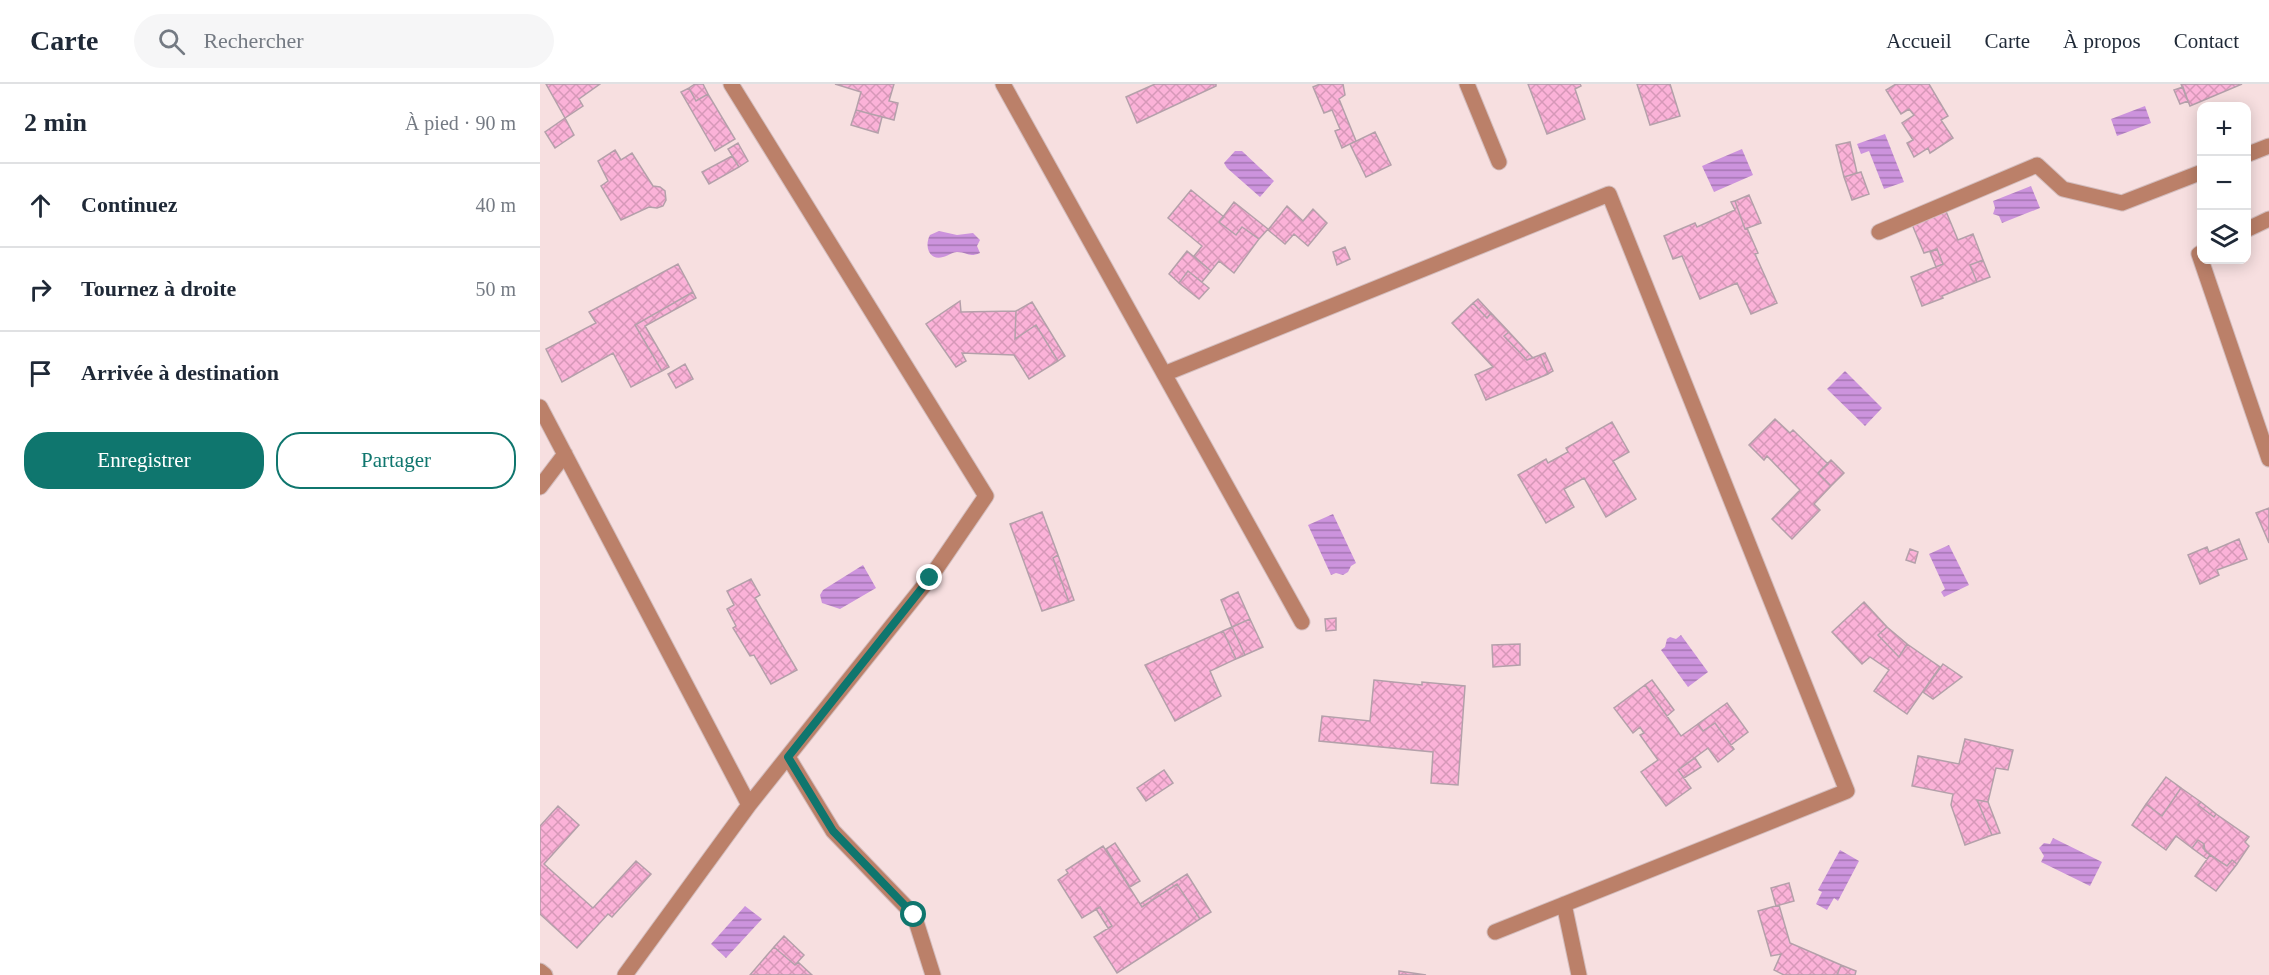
<!DOCTYPE html>
<html lang="fr">
<head>
<meta charset="utf-8">
<style>
	body { margin:0; font-family:"Times New Roman",serif; background:#f6f6f7; color:#1f2937 }
	.controls { position:absolute; right:18px; top:18px; display:grid; overflow:hidden; border-radius:12px; box-shadow:0 3px 15px #0003 }
	.controls button { width:54px; height:54px; display:grid; place-items:center; padding:0; border:0; border-bottom:2px solid #e0e1e3; background:#fff; color:#1f2937; font:30px sans-serif }
	.stop { position:absolute; width:18px; height:18px; margin:-14px; border:4px solid #0f766e; border-radius:50%; background:#fff }
	.stop.end { background:#0f766e; border-color:#fff; box-shadow:0 2px 6px #0008 }
	.list { margin:0; padding:0; list-style:none }
	h2 { display:flex; justify-content:space-between; align-items:center; height:78px; margin:0; padding:0 24px; font-size:26px }
	h2 small { font-size:20px; font-weight:400; color:#747a83 }
	.list li { display:grid; grid-template-columns:39px 1fr auto; gap:18px; align-items:center; box-sizing:border-box; height:84px; padding:0 24px; border-top:2px solid #e0e1e3 }
	.list b { display:block; font-size:22px; white-space:nowrap }
	.list em { font-size:20px; font-style:normal; color:#747a83 }
	.actions { display:flex; gap:12px; padding:18px 24px }
	.actions a { flex:1; padding:14px 0; border:2px solid #0f766e; border-radius:24px; text-align:center; font-size:21px; color:#0f766e }
	.actions .main { background:#0f766e; color:#fff }
	.icon { flex:none; width:33px; height:33px; fill:none; stroke:currentColor; stroke-width:2; stroke-linecap:round; stroke-linejoin:round }
	.map { position:relative; flex:none; width:1729px; height:891px; overflow:hidden }
	header { display:flex; align-items:center; gap:36px; box-sizing:border-box; height:84px; padding:0 30px; background:#fff; border-bottom:2px solid #e0e1e3 }
	header strong { font-size:28px }
	nav { display:flex; gap:33px; margin-inline-start:auto; font-size:21px }
	.search { width:420px; height:54px; background:#f6f6f7; display:flex; align-items:center; gap:15px; box-sizing:border-box; padding:0 21px; border-radius:33px; color:#747a83; font-size:22px }
	main { display:flex }
	aside { flex:1; background:#fff }
	.map>svg:first-child { display:block }
	.water { fill:url(#water-rules) }
	.building { fill:url(#building-cross-hatch); stroke:#b4a0aa; stroke-width:1.5 }
	.lines { fill:none; stroke-linecap:round; stroke-linejoin:round }
	.minor-casing { stroke:#d3bdbe; stroke-width:17 }
	.minor { stroke:#bb8069; stroke-width:15 }
	.route { stroke:#0f766e; stroke-width:8 }
</style>
</head>
<body>
<header>
<strong>Carte</strong>
<div class="search"><svg class="icon" aria-label="search" viewBox="0 0 24 24"><circle cx="10" cy="10" r="6"/><path d="M15 15l6 6"/></svg>Rechercher</div>
<nav><a>Accueil</a><a>Carte</a><a>À propos</a><a>Contact</a></nav>
</header>
<main>
<aside>
<h2>2 min<small>À pied · 90 m</small></h2>
<ul class="list">
<li><svg class="icon" aria-label="ahead" viewBox="0 0 24 24"><path d="M12 20V5M6 11l6-6 6 6"/></svg><div><b>Continuez</b></div><em>40 m</em></li>
<li><svg class="icon" aria-label="right" viewBox="0 0 24 24"><path d="M7 20v-9h11M14 6l5 5-5 5"/></svg><div><b>Tournez à droite</b></div><em>50 m</em></li>
<li><svg class="icon" aria-label="arrive" viewBox="0 0 24 24"><path d="M6 21V4h12l-3 4 3 4H6"/></svg><div><b>Arrivée à destination</b></div></li>
</ul>
<div class="actions"><a class="main">Enregistrer</a><a>Partager</a></div>
</aside>
<div class="map">
<svg width="1729" height="891" viewBox="0 0 1729 891">
	<defs>
		<pattern id="water-rules" width="6" height="5" patternUnits="userSpaceOnUse" patternTransform="scale(1.5)"><rect width="6" height="5" fill="#cc93dd"/><path d="M0 2.5h6" fill="none" stroke="#a476b2"/></pattern>
		<pattern id="building-cross-hatch" width="8" height="8" patternUnits="userSpaceOnUse" patternTransform="scale(1.5)"><rect width="8" height="8" fill="#fbb2d8"/><path d="M0 0l8 8M0 8l8-8" fill="none" stroke="#d698b8"/></pattern>
	</defs>
	<rect width="100%" height="100%" fill="#f7dfe0"/>
	<path class="water" d="M1605,22l6,17 -34,13 -6,-17z
		M1345,50l19,48 -20,7 -15,-38 -8,3 -4,-10z
		M1202,65l11,26 -39,17 -12,-26z
		M695,67h7l32,30 -14,16 -33,-29 -3,-5z
		M1491,102l9,22 -38,15 -3,-7 -6,-2 2,-6 -2,-7z
		M399,147l18,4 16,-2 7,7 -3,6 3,7c-12,5 -12,-1 -23,-1 -5,0 -9,4 -14,5 -14,4 -19,-11 -13,-22z
		M1305,287l37,37 -17,18 -38,-37z
		M793,430l23,49 -5,3 -3,6 -5,3 -7,-2 -5,2 -23,-50z
		M1409,461l20,40 -25,12 -3,-5 4,-3 -16,-35z
		M323,481l13,23 -36,21 -18,-6 -2,-8 3,-5z
		M1141,551l27,37 -20,15 -27,-37 4,-3 2,-8 3,-2 6,2z
		M1513,754l49,24 -12,24 -49,-24 3,-6 -5,-8 5,-5 6,1z
		M1300,766l19,11 -21,40 -4,-3 -7,12 -11,-6 6,-12 -4,-2z
		M205,822l17,13 -36,39 -15,-14z"/>
	<path class="building" d="M6,0h54l-21,15 4,7 -18,12z
		M155,0h8l5,10 -12,7 -7,-13z
		M295,0h59l-5,17 9,2 -4,17 -38,-10 5,-18z
		M615,0h61v2l-79,37 -11,-26z
		M780,0h23l2,11 -6,4 17,42 -14,7 -7,-17 5,-2 -8,-19 -8,3 -11,-26z
		M988,0h52l1,2 -6,3 10,30 -38,15z
		M1097,0h33l10,32 -30,9z
		M1356,0h33l19,32 -7,4 12,18 -23,15 -2,-5 -14,9 -7,-14 6,-3 -11,-17 12,-8 -5,-6 -8,5 -15,-24z
		M1641,0h61l-52,22z
		M1643,3l5,14 -8,3 -6,-14z
		M149,4l7,13 12,-7 27,45 -20,12 -34,-59z
		M316,26l26,7 -4,16 -27,-8z
		M25,34l9,17 -19,13 -10,-16z
		M835,48l16,33 -25,12 -16,-33z
		M1310,58l7,31 -13,4 -8,-32z
		M198,59l10,18 -9,6 -11,-18z
		M75,66l6,10 11,-7 21,33 7,1 5,4 1,9 -3,6 -6,2 -8,-1 -28,13 -20,-34 7,-5 -10,-20z
		M192,72l7,11 -30,17 -7,-12z
		M1321,88l8,22 -17,6 -8,-23z
		M651,106l33,27 -5,5 17,13 6,-8 17,12 -25,34 -15,-12 -8,10 -17,-15 8,-10 -34,-28z
		M1209,111l12,28 -16,6 -10,-28z
		M1195,117l10,28 2,-1 11,25 -3,1 22,49 -26,11 -14,-31 -37,16 -18,-43 -9,3 -9,-23 31,-13 2,4 38,-17 -4,-8z
		M694,118l34,27 -9,10 -17,-12 -6,8 -17,-13z
		M747,122l16,15 10,-12 14,14 -19,23 -14,-12 -9,10 -17,-14z
		M1405,125l13,31 15,-6 10,26 -13,5 7,17 -35,14 1,2 -21,8 -11,-29 32,-13 -6,-15 -13,4 -13,-31z
		M805,163l5,12 -13,6 -4,-13z
		M1397,165l6,15 -7,3 -6,-15z
		M647,167l24,20 -9,11 -14,-11 -9,12 -10,-9z
		M1443,176l7,17 -13,5 -7,-17z
		M138,180l15,28 -58,33 27,46 -31,16 -18,-34 -51,29 -16,-33 50,-26 -7,-11z
		M648,187l21,17 -10,11 -20,-16z
		M153,208l3,6 -51,28 24,41 -7,4 -27,-46z
		M938,215l13,14 -4,5 -14,-15z
		M420,217l1,11 55,-1 -1,28 21,-14 22,36 -29,18 -15,-24 -52,-2 4,8 -10,6 -30,-43z
		M492,218l33,54 -7,5 -22,-36 -21,14 1,-28z
		M933,219l14,15 4,-5 18,19 -5,4 23,24 13,-5 8,19 -62,26 -11,-25 18,-8 -41,-44z
		M969,248l24,26 -6,2 -23,-24z
		M1005,269l8,18 -5,3 -8,-19z
		M145,280l8,15 -17,9 -8,-14z
		M1235,335l15,14 3,-3 35,34 -10,9 13,13 -17,18 6,6 -28,29 -20,-20 28,-29 -33,-34 -3,4 -15,-15z
		M1072,338l17,30 -16,9 23,38 -30,18 -22,-39 -20,11 10,18 -28,16 -28,-48 28,-16 2,4 20,-11 -2,-4z
		M1291,376l13,13 -13,13 -13,-13z
		M1729,424v35l-13,-30z
		M502,428l16,43 -5,3 16,44 -27,9 -32,-87z
		M1699,455l8,20 -30,11 2,5 -19,9 -12,-29 19,-8 2,5z
		M1370,465l8,3 -3,11 -9,-3z
		M518,471l16,45 -5,2 -16,-44z
		M211,495l9,16 -5,3 42,72 -26,14 -17,-29 -4,1 -17,-28 3,-2 -9,-17 7,-4 -7,-14z
		M698,508l12,27 -18,8 -11,-27z
		M1324,518l23,25 -9,8 21,22 8,-13 33,23 -33,47 -33,-23 15,-21 -19,-13 -8,7 -30,-32z
		M796,534v12l-10,1 -1,-12z
		M710,535l13,28 -18,8 -13,-28z
		M692,543l13,28 -9,4 -13,-28z
		M1347,543l20,17 -8,13 -21,-22z
		M683,547l13,28 -26,12 11,25 -46,25 -30,-56z
		M980,560v21l-27,2 -1,-22z
		M1403,580l19,13 -29,22 -10,-7z
		M834,596l48,5v-3l43,4 -7,99 -27,-2 2,-31 -114,-11 3,-25 48,5z
		M1112,596l22,30 -7,6 -22,-31z
		M1105,601l36,51 17,-12 5,7 12,-8 19,26 -16,13 -10,-14 -30,22 13,18 -25,18 -25,-34 17,-12 -18,-25 4,-2 -4,-6 -7,6 -19,-25z
		M1187,619l21,29 -17,13 -16,-22 -12,8 -5,-7z
		M1425,655l48,11 -5,20 -12,-2 -8,34 -11,-2 15,35 -27,10 -14,-40 2,-11 -41,-8 6,-30 41,8z
		M1155,674l6,9 -17,11 -6,-8z
		M624,686l9,13 -27,18 -9,-13z
		M1626,693l15,11 -19,28 -16,-12z
		M1641,704l20,14 -3,3 16,12 2,-3 33,23 -4,5 4,4 -12,18 -5,-4 -5,6 -22,-15 -1,-7 -6,-4 -6,8 -16,-12 -10,14 -34,-25 14,-21 16,12z
		M1437,716l11,2 12,31 -8,2z
		M1661,718l15,12 -2,3 -16,-12z
		M18,722l21,19 -35,39 49,44 43,-47 15,13 -39,43 -4,-3 -31,34 -37,-34v-88z
		M1658,756l6,4 -1,4 7,7 -3,4 -15,-11z
		M575,759l25,38 -10,6 -24,-38z
		M563,762l39,61 35,-23 23,35 -83,54 -23,-36 18,-11 -12,-19 -18,11 -24,-38 10,-7 -2,-3z
		M1670,771l17,11 5,-6 5,4 -21,27 -21,-15z
		M647,790l24,38 -11,7 -23,-35 -35,23 -2,-3z
		M1249,799l5,18 -18,5 -5,-18z
		M1239,821l11,38 51,22 -4,10h-53l-10,-5 7,-16 -10,2 -13,-45z
		M560,823l12,19 -4,2 -12,-19z
		M244,852l20,19 -9,10 -21,-18z
		M234,863l21,18 3,-3 14,13h-62z
		M1301,881l15,6 -1,4h-18z
		M859,887l27,4h-27z"/>
	<g class="lines">
		<g class="minor-casing">
			<path id="minor" d="M463,0l299,538
				M927,0l32,78
				M1706,71l23,-9
				M1706,146l23,-11
				M1339,148l158,-67 26,24 59,14 80,-31
				M1662,168l-3,2 70,205
				M624,290l445,-180 238,597 -352,141
				M0,323l209,398
				M0,403l25,-33
				M248,673l45,74 81,84 19,60
				M1024,820l15,71
				M0,887l5,4
				M85,891l124,-170 181,-227 56,-82 -255,-412"/>
		</g>
		<use href="#minor" class="minor"/>
	</g>
	<g class="lines">
		<path class="route" d="M374,831l-81,-84 -45,-74 142,-179"/>
	</g>
</svg>
<div class="controls">
<button>+</button>
<button>−</button>
<button><svg class="icon" aria-label="layers" viewBox="0 0 24 24"><path d="M12 4l9 5-9 5-9-5zM3 14l9 5 9-5"/></svg></button>
</div>
<div class="stop" style="left:374px;top:831px"></div>
<div class="stop end" style="left:390px;top:494px"></div>
</div>
</main>
</body>
</html>
